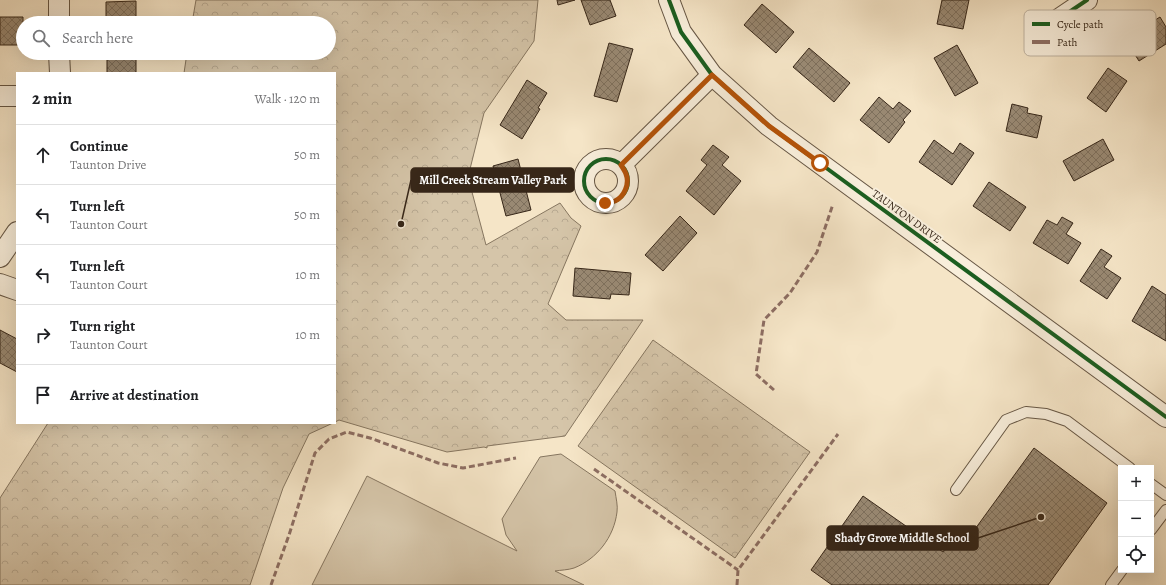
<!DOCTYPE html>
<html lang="en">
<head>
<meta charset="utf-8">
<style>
	body { margin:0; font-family:Alegreya,serif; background:#f2f2f2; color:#202124 }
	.controls { position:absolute; right:12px; bottom:12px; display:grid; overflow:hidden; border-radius:0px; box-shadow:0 4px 16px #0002 }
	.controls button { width:36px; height:36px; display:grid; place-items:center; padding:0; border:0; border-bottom:1px solid #e0e0e0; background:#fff; color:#202124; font:20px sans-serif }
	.stop { position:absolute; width:12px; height:12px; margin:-9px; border:3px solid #b45309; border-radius:50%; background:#fff }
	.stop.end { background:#b45309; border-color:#fff; box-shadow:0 1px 4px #0008 }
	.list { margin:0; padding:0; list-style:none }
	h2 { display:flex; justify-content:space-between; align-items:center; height:52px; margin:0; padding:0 16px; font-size:17px }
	h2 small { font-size:13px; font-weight:400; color:#757577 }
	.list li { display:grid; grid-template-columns:26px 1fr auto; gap:12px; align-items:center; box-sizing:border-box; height:60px; padding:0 16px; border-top:1px solid #e0e0e0 }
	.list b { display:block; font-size:15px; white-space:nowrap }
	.list p { margin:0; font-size:13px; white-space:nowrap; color:#757577 }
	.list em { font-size:13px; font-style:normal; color:#757577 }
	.icon { flex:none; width:22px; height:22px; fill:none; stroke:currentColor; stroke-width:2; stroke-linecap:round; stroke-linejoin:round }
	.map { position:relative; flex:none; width:1166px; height:585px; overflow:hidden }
	.search { position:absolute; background:#fff; box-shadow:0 4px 16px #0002; left:16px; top:16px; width:320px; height:44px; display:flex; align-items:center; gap:10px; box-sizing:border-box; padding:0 14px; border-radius:22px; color:#757577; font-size:15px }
	.panel { position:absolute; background:#fff; box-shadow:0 4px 16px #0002; left:16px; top:72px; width:320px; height:352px; border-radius:0px }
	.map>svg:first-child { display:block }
	.grass { fill:#d5c5a9; stroke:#867660 }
	.forest { fill:url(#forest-crowns); stroke:#867660 }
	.building { fill:url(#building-cross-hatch); stroke:#362618 }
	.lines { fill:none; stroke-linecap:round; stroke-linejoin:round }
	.lane-casing { stroke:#665644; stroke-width:12 }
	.street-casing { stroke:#665644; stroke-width:22 }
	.lane { stroke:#f8eedb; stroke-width:10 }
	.street { stroke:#f8eedb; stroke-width:20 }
	.quiet { stroke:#8d6e63; stroke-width:3; stroke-dasharray:6 3; stroke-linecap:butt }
	.cycleway-casing { stroke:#f8eedb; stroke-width:6 }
	.cycleway { stroke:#1b5e20; stroke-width:4 }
	.route { stroke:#b45309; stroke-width:5 }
	.labels { text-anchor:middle; stroke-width:4; stroke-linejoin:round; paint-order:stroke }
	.street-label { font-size:11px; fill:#362618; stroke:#f8eedb }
	.key { fill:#f8eedb; stroke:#beb2a0; stroke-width:1 }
	.key-label { font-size:11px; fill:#362618 }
	.leader { fill:none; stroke:#362618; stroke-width:1.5 }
	.callout-dot { fill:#362618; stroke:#f8eedb; stroke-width:1.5 }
	.callout { fill:#362618; stroke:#362618; stroke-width:1.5 }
	.callout-label { font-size:12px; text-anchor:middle; font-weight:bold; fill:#fff }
</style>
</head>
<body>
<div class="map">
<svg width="1166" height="585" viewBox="0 0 1166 585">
	<defs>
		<pattern id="forest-crowns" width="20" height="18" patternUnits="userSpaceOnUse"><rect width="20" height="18" fill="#d5c5a9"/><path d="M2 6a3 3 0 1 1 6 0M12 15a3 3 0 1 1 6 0" fill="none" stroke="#b7a991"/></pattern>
		<pattern id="building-cross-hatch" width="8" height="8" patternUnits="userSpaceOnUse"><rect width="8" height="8" fill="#998973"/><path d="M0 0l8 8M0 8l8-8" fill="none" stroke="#7e705d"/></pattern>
	</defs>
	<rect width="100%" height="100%" fill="#f5e5c7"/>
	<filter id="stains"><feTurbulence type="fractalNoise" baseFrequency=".005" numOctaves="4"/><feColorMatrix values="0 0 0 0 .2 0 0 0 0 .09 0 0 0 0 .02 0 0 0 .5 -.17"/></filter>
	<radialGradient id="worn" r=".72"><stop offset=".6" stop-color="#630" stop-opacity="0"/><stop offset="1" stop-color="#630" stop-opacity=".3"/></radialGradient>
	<path class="grass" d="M561,454l54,37c1,7 3,15 2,21 -3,25 -20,47 -43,56 -6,2 -13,2 -19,3l29,14h-272l55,-109 150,75 -11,-16 -4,-16 38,-62z"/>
	<path class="forest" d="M196,0h342l-4,41 -50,72 -16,64 18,68 74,-42 11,15 10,8 -33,78 18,16h77l-78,116 -78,10v2l-3,-1 -37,5 -108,-32 -4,2v-349h-151l3,-20h142v-30h-137z
		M653,340l157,112 -75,106 -157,-112z
		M48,423h285l-24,11 -26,54 -33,97h-250v-87z"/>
	<path class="building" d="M557,0h18l-17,5z
		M581,0h29l6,16 -26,9z
		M942,0h27l-6,29 -26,-5z
		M136,1v22h-30v-21z
		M762,4l32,28 -18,21 -32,-28z
		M0,17h23v28h-23z
		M1160,17l6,10v17l-27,17 -14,-22z
		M609,43l24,6 -16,53 -23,-6z
		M957,45l21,38 -23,13 -21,-38z
		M809,48l41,35 -16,19 -41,-35z
		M107,53h29v20h-29z
		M1108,68l19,13 -21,31 -19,-14z
		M527,80l20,13 -9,15 2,1 -18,30 -22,-14z
		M879,97l14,12 6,-7 12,9 -8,9 2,2 -16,21 -29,-23z
		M1012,104l16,4 -1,5 15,3 -5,22 -31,-7z
		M1103,139l11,21 -40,21 -11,-20z
		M934,140l19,14 7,-11 14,10 -22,32 -33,-23z
		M713,145l16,12 -7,8 19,16 -27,34 -28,-24 21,-26 -6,-5z
		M518,159l13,51 -25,6 -13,-50z
		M989,182l37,25 -16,24 -37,-25z
		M680,216l17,17 -34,38 -18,-16z
		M1062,217l11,6 -7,11 15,9 -13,21 -35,-21 14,-23 10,5z
		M1101,249l11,7 -8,11 17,11 -14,21 -27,-18z
		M575,268l56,5 -2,22 -18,-1 -1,5 -37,-3z
		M1152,286l14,9v46l-34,-20z
		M0,330l17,9v33l-17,-9z
		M1034,448l73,55 -59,82h-216l-21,-15 52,-74 80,56 15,-22 12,6z"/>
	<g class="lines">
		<g class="lane-casing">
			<path id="lane" d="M1151,484l15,11
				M956,490l50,-70 20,-8 20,2 21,7 63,47
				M1151,530l15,-20
				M1111,585l11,-15"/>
		</g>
		<g class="street-casing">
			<path id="street" d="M59,0v23
				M669,0l12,32 31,43 57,51 397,291
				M1038,33l49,-33
				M59,53l1,20
				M0,96h17
				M584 181a22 22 0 1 1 44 0a22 22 0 1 1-44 0Z
				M621,165l91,-90
				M0,257l17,-25
				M0,284l17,6"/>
		</g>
		<use href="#lane" class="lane"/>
		<use href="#street" class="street"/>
		<path class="quiet" d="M774,390l-18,-16 8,-54 26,-27 27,-41 16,-48
			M594,469l144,101
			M271,585l18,-50 26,-82 14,-14 18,-7 23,6 68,25 25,5 53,-10
			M737,585l1,-15 100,-136"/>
		<g class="cycleway-casing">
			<path id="cycleway" d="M669,0l12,32 31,43 57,51 397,291
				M1038,33l49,-33
				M584 181a22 22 0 1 1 44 0a22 22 0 1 1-44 0Z"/>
		</g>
		<use href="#cycleway" class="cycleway"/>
	</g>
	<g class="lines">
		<path class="route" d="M605,203c3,-1 7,-1 10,-2 9,-4 15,-17 11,-27 -1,-3 -3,-6 -5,-9l91,-90 57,51 51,37"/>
	</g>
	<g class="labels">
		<g class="street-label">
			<text transform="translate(907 216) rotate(36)" y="4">TAUNTON DRIVE</text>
		</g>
	</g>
	<rect x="1024" y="10" width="132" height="46" rx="6" class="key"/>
	<rect x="1032" y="22" width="18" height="4" fill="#1b5e20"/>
	<rect x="1032" y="40" width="18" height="4" fill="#8d6e63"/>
	<g class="key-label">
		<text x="1057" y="28">Cycle path</text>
		<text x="1057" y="46">Path</text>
	</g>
	<path class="leader" d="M401 224L411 180M1041 517L978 538"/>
	<g class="callout-dot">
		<circle cx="401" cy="224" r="4"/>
		<circle cx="1041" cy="517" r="4"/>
	</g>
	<g class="callout">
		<rect x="411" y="168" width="163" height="24" rx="4"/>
		<rect x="827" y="526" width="151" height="24" rx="4"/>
	</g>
	<g class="callout-label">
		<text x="493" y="184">Mill Creek Stream Valley Park</text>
		<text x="902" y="542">Shady Grove Middle School</text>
	</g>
	<rect width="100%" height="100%" filter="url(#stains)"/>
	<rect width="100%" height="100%" fill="url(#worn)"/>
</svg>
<div class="controls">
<button>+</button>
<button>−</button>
<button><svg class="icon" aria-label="locate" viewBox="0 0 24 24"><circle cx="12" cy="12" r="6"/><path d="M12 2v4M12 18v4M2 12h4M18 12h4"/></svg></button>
</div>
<div class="stop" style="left:820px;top:163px"></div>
<div class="stop end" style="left:605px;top:203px"></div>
<div class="search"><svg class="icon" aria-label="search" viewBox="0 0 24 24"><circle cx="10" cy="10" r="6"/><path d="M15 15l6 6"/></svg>Search here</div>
<section class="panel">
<h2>2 min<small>Walk · 120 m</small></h2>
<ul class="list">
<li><svg class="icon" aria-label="ahead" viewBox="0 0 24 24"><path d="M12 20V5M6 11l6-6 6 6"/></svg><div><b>Continue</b><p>Taunton Drive</p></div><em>50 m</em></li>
<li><svg class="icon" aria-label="left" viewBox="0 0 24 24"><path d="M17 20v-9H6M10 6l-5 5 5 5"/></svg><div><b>Turn left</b><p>Taunton Court</p></div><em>50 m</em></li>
<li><svg class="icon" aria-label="left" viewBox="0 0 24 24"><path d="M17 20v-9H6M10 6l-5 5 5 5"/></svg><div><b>Turn left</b><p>Taunton Court</p></div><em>10 m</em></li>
<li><svg class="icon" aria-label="right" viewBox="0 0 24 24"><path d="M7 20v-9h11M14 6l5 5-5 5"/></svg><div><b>Turn right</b><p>Taunton Court</p></div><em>10 m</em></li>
<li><svg class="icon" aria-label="arrive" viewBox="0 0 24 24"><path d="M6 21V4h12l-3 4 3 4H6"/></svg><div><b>Arrive at destination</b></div></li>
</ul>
</section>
</div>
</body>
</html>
